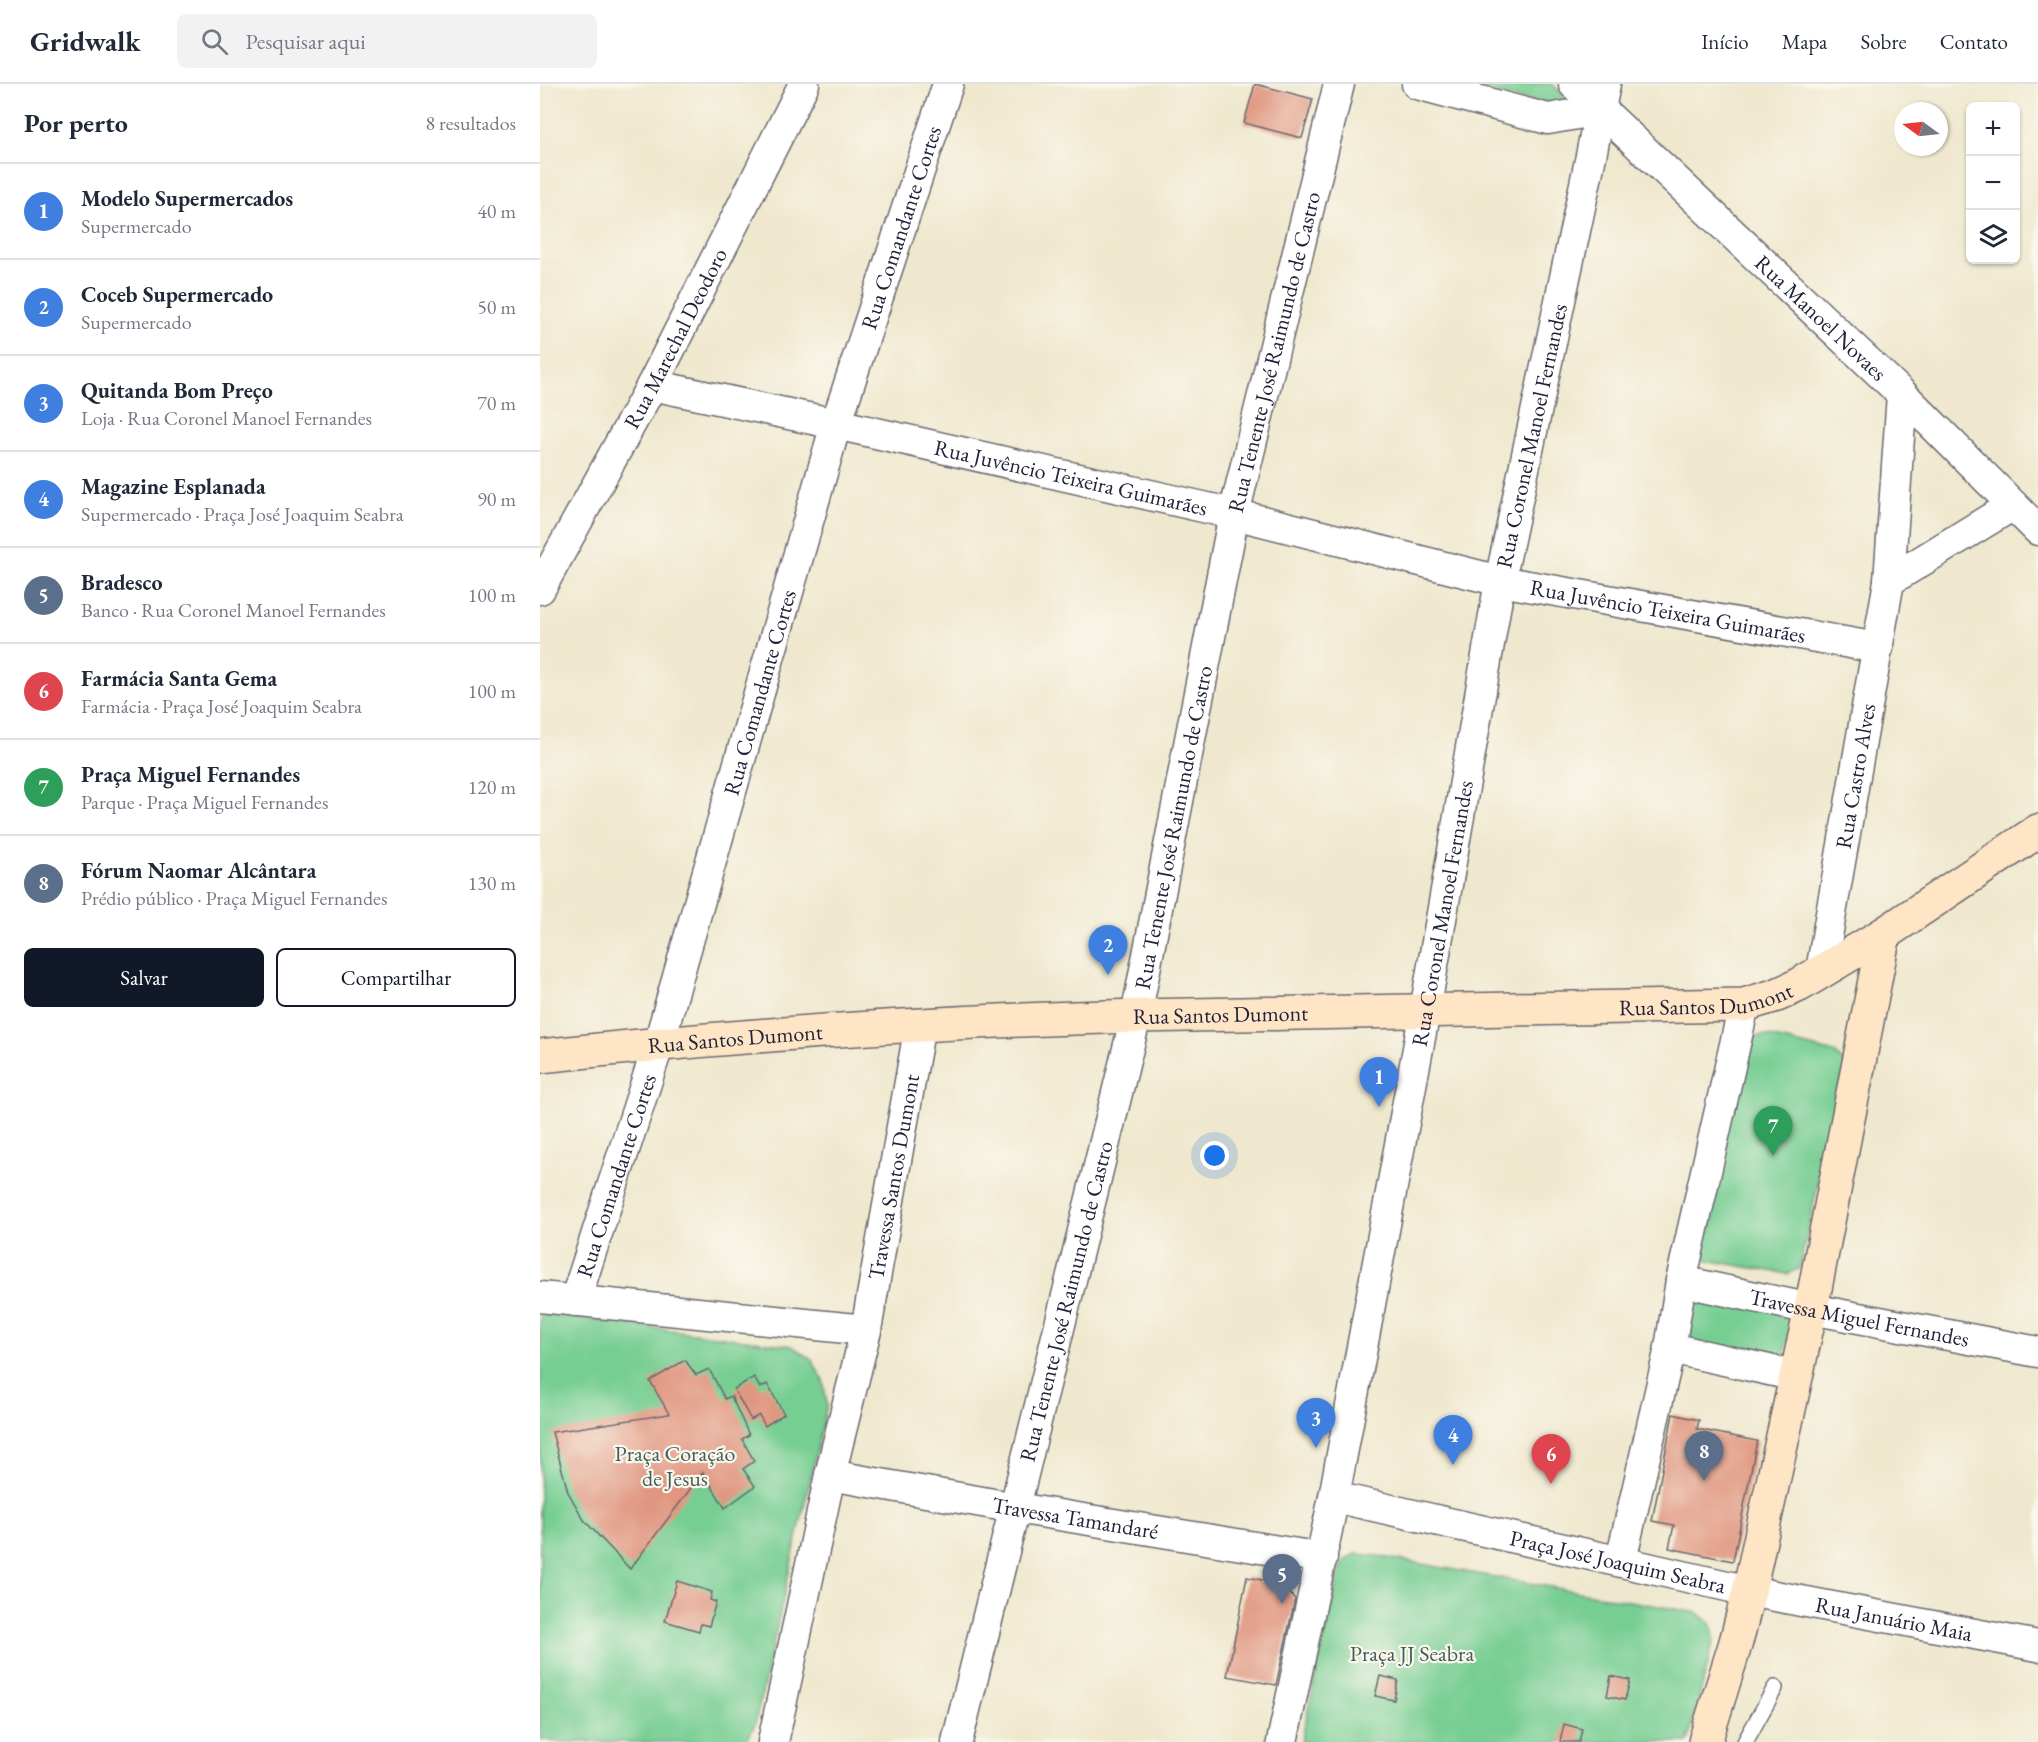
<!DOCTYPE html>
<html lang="pt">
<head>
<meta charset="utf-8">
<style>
	body { margin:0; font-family:"EB Garamond",serif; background:#f2f2f3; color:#1f2937 }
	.controls { position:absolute; right:18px; top:18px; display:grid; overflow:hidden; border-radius:9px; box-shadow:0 2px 4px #0004 }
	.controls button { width:54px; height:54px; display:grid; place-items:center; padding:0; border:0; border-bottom:2px solid #e0e1e3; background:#fff; color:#1f2937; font:30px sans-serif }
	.compass { position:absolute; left:1354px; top:18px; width:54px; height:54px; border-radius:50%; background:#fff; box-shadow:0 2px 4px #0004; rotate:285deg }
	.you { position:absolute; left:675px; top:1072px; width:21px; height:21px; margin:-15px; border:4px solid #fff; border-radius:50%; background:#1a73e8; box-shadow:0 0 0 9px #1a73e833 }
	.badge { display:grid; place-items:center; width:39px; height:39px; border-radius:50%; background:#111827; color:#fff; font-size:20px; font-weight:700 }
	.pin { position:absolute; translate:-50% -50px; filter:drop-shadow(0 2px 3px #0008) }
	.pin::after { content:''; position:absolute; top:32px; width:21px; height:18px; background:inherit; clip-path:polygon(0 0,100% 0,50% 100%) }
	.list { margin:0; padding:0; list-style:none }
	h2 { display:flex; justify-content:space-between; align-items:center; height:78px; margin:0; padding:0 24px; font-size:26px }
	h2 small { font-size:20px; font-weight:400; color:#747a83 }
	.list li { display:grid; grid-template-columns:39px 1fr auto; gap:18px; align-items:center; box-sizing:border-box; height:96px; padding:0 24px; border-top:2px solid #e0e1e3 }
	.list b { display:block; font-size:22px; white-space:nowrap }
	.list p { margin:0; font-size:20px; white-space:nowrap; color:#747a83 }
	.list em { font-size:20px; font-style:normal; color:#747a83 }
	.actions { display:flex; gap:12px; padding:18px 24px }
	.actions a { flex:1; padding:14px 0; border:2px solid #111827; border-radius:9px; text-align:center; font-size:21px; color:#111827 }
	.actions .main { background:#111827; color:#fff }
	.icon { flex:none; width:33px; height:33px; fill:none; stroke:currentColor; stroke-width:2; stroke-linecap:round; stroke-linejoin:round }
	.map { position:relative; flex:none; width:1498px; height:1658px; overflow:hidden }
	header { display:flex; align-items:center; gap:36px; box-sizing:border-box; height:84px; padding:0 30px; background:#fff; border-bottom:2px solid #e0e1e3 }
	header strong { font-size:28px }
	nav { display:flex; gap:33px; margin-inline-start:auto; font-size:21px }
	.search { width:420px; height:54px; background:#f2f2f3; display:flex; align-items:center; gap:15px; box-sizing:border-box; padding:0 21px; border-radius:9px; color:#747a83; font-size:22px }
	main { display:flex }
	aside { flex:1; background:#fff }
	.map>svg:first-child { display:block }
	.green { fill:#77ce93; stroke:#4c7867; stroke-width:1.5 }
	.building { fill:#e09680 }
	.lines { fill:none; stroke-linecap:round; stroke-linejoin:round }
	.lane-casing { stroke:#6a676e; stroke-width:18 }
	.street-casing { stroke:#6a676e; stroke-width:33 }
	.secondary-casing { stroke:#6a676e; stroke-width:36 }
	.lane { stroke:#fff; stroke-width:15 }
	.street { stroke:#fff; stroke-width:30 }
	.secondary { stroke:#fee5c5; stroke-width:33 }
	.labels { text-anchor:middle; stroke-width:4.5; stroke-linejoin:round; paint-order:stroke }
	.street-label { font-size:22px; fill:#22223b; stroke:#fbf7ec }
	.park-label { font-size:22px; fill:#405e5a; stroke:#fbf7ec }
</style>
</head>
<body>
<header>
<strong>Gridwalk</strong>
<div class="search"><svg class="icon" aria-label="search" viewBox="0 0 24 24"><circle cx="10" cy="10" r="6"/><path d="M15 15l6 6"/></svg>Pesquisar aqui</div>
<nav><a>Início</a><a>Mapa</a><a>Sobre</a><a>Contato</a></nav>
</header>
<main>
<aside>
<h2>Por perto<small>8 resultados</small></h2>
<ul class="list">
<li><span class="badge" style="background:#3f7fe0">1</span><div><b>Modelo Supermercados</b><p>Supermercado</p></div><em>40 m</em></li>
<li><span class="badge" style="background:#3f7fe0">2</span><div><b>Coceb Supermercado</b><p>Supermercado</p></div><em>50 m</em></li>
<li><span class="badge" style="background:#3f7fe0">3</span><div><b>Quitanda Bom Preço</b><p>Loja · Rua Coronel Manoel Fernandes</p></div><em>70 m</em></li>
<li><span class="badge" style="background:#3f7fe0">4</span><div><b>Magazine Esplanada</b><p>Supermercado · Praça José Joaquim Seabra</p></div><em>90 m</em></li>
<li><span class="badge" style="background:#5c6f8a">5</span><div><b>Bradesco</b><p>Banco · Rua Coronel Manoel Fernandes</p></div><em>100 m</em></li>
<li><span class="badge" style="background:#e0444e">6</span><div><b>Farmácia Santa Gema</b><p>Farmácia · Praça José Joaquim Seabra</p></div><em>100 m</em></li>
<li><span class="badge" style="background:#2e9e5b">7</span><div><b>Praça Miguel Fernandes</b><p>Parque · Praça Miguel Fernandes</p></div><em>120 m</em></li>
<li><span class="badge" style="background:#5c6f8a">8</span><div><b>Fórum Naomar Alcântara</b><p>Prédio público · Praça Miguel Fernandes</p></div><em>130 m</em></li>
</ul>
<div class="actions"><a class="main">Salvar</a><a>Compartilhar</a></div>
</aside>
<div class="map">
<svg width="1498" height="1658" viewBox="0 0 1498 1658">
	<rect width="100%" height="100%" fill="#fbf7ec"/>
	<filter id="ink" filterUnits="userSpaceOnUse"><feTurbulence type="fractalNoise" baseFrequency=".0167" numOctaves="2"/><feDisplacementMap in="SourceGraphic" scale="12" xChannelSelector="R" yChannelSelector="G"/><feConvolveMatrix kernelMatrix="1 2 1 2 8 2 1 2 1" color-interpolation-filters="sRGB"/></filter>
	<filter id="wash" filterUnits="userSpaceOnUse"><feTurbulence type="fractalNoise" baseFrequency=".008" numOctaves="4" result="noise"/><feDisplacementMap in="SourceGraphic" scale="24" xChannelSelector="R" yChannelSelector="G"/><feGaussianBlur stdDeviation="1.35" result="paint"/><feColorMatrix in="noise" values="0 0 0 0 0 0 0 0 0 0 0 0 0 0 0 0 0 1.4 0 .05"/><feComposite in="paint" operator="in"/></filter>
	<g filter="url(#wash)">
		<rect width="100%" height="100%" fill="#efe8ce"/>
		<path class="green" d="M913,0h99l12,12 -1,12z
			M1223,951l72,18 10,11 -46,205 -12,5 -80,-14 -6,-12 45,-209z
			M1151,1207l102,22 -12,54 -102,-24z
			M0,1229l252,33 20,14 11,20 4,25 -72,319 -9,18h-190l-16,-3z
			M816,1470l15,1 326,58c12,7 16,12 17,26l-26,103h-387l38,-170 6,-12z"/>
		<g id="blocks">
			<path class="building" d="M715,0l58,15 -11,39 -58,-15z
				M145,1276l11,15 13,-6 16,30 6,-3 18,39 -7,4 12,22 -11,8 12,17 -30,22 -22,-36 -73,97 -46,-49 -16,-28 -16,-60 117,-18 -19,-33z
				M214,1293l6,11 7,-4 17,30 -19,12 -6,-11 -8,5 -17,-31z
				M1133,1330l26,6 -2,9 60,12 -24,120 -64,-13 5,-23 -22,-4z
				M707,1493l35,7 13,15 -19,86 -49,-9z
				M137,1497l35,11 -2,8 6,2 -7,24 -8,-2 -2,7 -34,-10z
				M840,1592l18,4 -4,20 -19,-4z
				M1071,1592l19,4 -5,20 -18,-4z
				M1024,1640l18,5 -3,13h-19z"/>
		</g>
	</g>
	<g filter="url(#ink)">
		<use href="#blocks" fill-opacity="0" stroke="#6a676e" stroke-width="1.5"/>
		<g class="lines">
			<g class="lane-casing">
				<path id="lane" d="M1205,1658l30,-54"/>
			</g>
			<g class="street-casing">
				<g id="street">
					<path d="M877,0l131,35 52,-9"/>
					<path id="s1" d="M1034,0l328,310 136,136"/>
					<path id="s2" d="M112,301l184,39 398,90 266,67 378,67"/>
					<path d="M1349,497l124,-76"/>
					<path id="s3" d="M0,505l112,-204 152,-301"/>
					<path id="s4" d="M1281,887l68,-390 13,-187"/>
					<path id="s5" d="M1141,1197l130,28 227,43"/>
					<path d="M0,1213l326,33"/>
					<path id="s6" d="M35,1217l84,-258 177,-619 112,-340"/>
					<path d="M1130,1264l126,28"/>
					<path id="s7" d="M290,1391l186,33 306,50"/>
					<path id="s8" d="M794,1413l415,94 289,55"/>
					<path d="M1081,1476l49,-212 11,-67 63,-276"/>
					<path id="s9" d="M233,1658l57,-267 36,-145 54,-305"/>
					<path id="s10" d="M417,1658l179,-726 98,-502 105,-430"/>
					<path id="s11" d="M742,1658l52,-245 91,-486 75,-430 91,-425 14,-72"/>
				</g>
			</g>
			<g class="secondary-casing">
				<g id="secondary">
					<path id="s12" d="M0,972c199,-21 399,-35 598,-40 202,-5 404,-7 606,-11l33,-10 22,-10 85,-51 154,-103"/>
					<path d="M1165,1658l31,-100 13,-51 62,-282 73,-375"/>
				</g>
			</g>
			<use href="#lane" class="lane"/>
			<use href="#street" class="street"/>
			<use href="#secondary" class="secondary"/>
		</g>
	</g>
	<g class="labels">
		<g class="street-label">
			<text dy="8" stroke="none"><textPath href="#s6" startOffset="1122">Rua Comandante Cortes</textPath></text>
			<text dy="8" stroke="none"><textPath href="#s1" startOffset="340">Rua Manoel Novaes</textPath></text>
			<text dy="8" stroke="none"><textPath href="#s3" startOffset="285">Rua Marechal Deodoro</textPath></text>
			<text dy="8" stroke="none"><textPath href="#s10" startOffset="1426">Rua Tenente José Raimundo de Castro</textPath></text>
			<text dy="8" stroke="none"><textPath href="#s11" startOffset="1330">Rua Coronel Manoel Fernandes</textPath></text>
			<text dy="8" stroke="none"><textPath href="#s2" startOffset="429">Rua Juvêncio Teixeira Guimarães</textPath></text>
			<text dy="8" stroke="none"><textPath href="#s2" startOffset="1041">Rua Juvêncio Teixeira Guimarães</textPath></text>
			<text dy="8" stroke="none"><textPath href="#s6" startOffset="636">Rua Comandante Cortes</textPath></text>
			<text dy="8" stroke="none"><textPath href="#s4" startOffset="198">Rua Castro Alves</textPath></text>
			<text dy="8" stroke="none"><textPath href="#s10" startOffset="940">Rua Tenente José Raimundo de Castro</textPath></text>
			<text dy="8" stroke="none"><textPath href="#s11" startOffset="844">Rua Coronel Manoel Fernandes</textPath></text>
			<text dy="8" stroke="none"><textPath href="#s12" startOffset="1168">Rua Santos Dumont</textPath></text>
			<text dy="8" stroke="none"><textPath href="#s12" startOffset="682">Rua Santos Dumont</textPath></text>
			<text dy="8" stroke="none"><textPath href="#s12" startOffset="196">Rua Santos Dumont</textPath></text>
			<text dy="8" stroke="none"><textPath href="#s6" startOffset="132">Rua Comandante Cortes</textPath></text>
			<text dy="8" stroke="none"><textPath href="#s9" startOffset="578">Travessa Santos Dumont</textPath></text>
			<text dy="8" stroke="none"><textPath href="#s10" startOffset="454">Rua Tenente José Raimundo de Castro</textPath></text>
			<text dy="8" stroke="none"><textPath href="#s5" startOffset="182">Travessa Miguel Fernandes</textPath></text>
			<text dy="8" stroke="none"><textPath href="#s7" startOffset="249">Travessa Tamandaré</textPath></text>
			<text dy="8" stroke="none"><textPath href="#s8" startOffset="291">Praça José Joaquim Seabra</textPath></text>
			<text dy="8" stroke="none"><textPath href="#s8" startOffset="573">Rua Januário Maia</textPath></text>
		</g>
		<g class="park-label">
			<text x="135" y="1377">Praça Coração<tspan x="135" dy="25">de Jesus</tspan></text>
			<text x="872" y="1577">Praça JJ Seabra</text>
		</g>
	</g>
</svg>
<div class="controls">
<button>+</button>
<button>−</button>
<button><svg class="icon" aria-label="layers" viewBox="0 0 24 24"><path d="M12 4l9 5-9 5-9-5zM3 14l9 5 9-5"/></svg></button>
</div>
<svg class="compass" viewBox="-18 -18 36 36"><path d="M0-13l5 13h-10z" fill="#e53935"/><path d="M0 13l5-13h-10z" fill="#747a83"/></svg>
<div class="you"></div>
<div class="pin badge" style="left:839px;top:1023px;background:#3f7fe0">1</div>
<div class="pin badge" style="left:568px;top:891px;background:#3f7fe0">2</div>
<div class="pin badge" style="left:776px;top:1364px;background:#3f7fe0">3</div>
<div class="pin badge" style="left:913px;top:1381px;background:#3f7fe0">4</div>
<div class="pin badge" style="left:742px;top:1520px;background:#5c6f8a">5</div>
<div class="pin badge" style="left:1011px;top:1400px;background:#e0444e">6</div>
<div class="pin badge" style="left:1233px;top:1072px;background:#2e9e5b">7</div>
<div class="pin badge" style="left:1164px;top:1397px;background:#5c6f8a">8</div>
</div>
</main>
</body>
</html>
